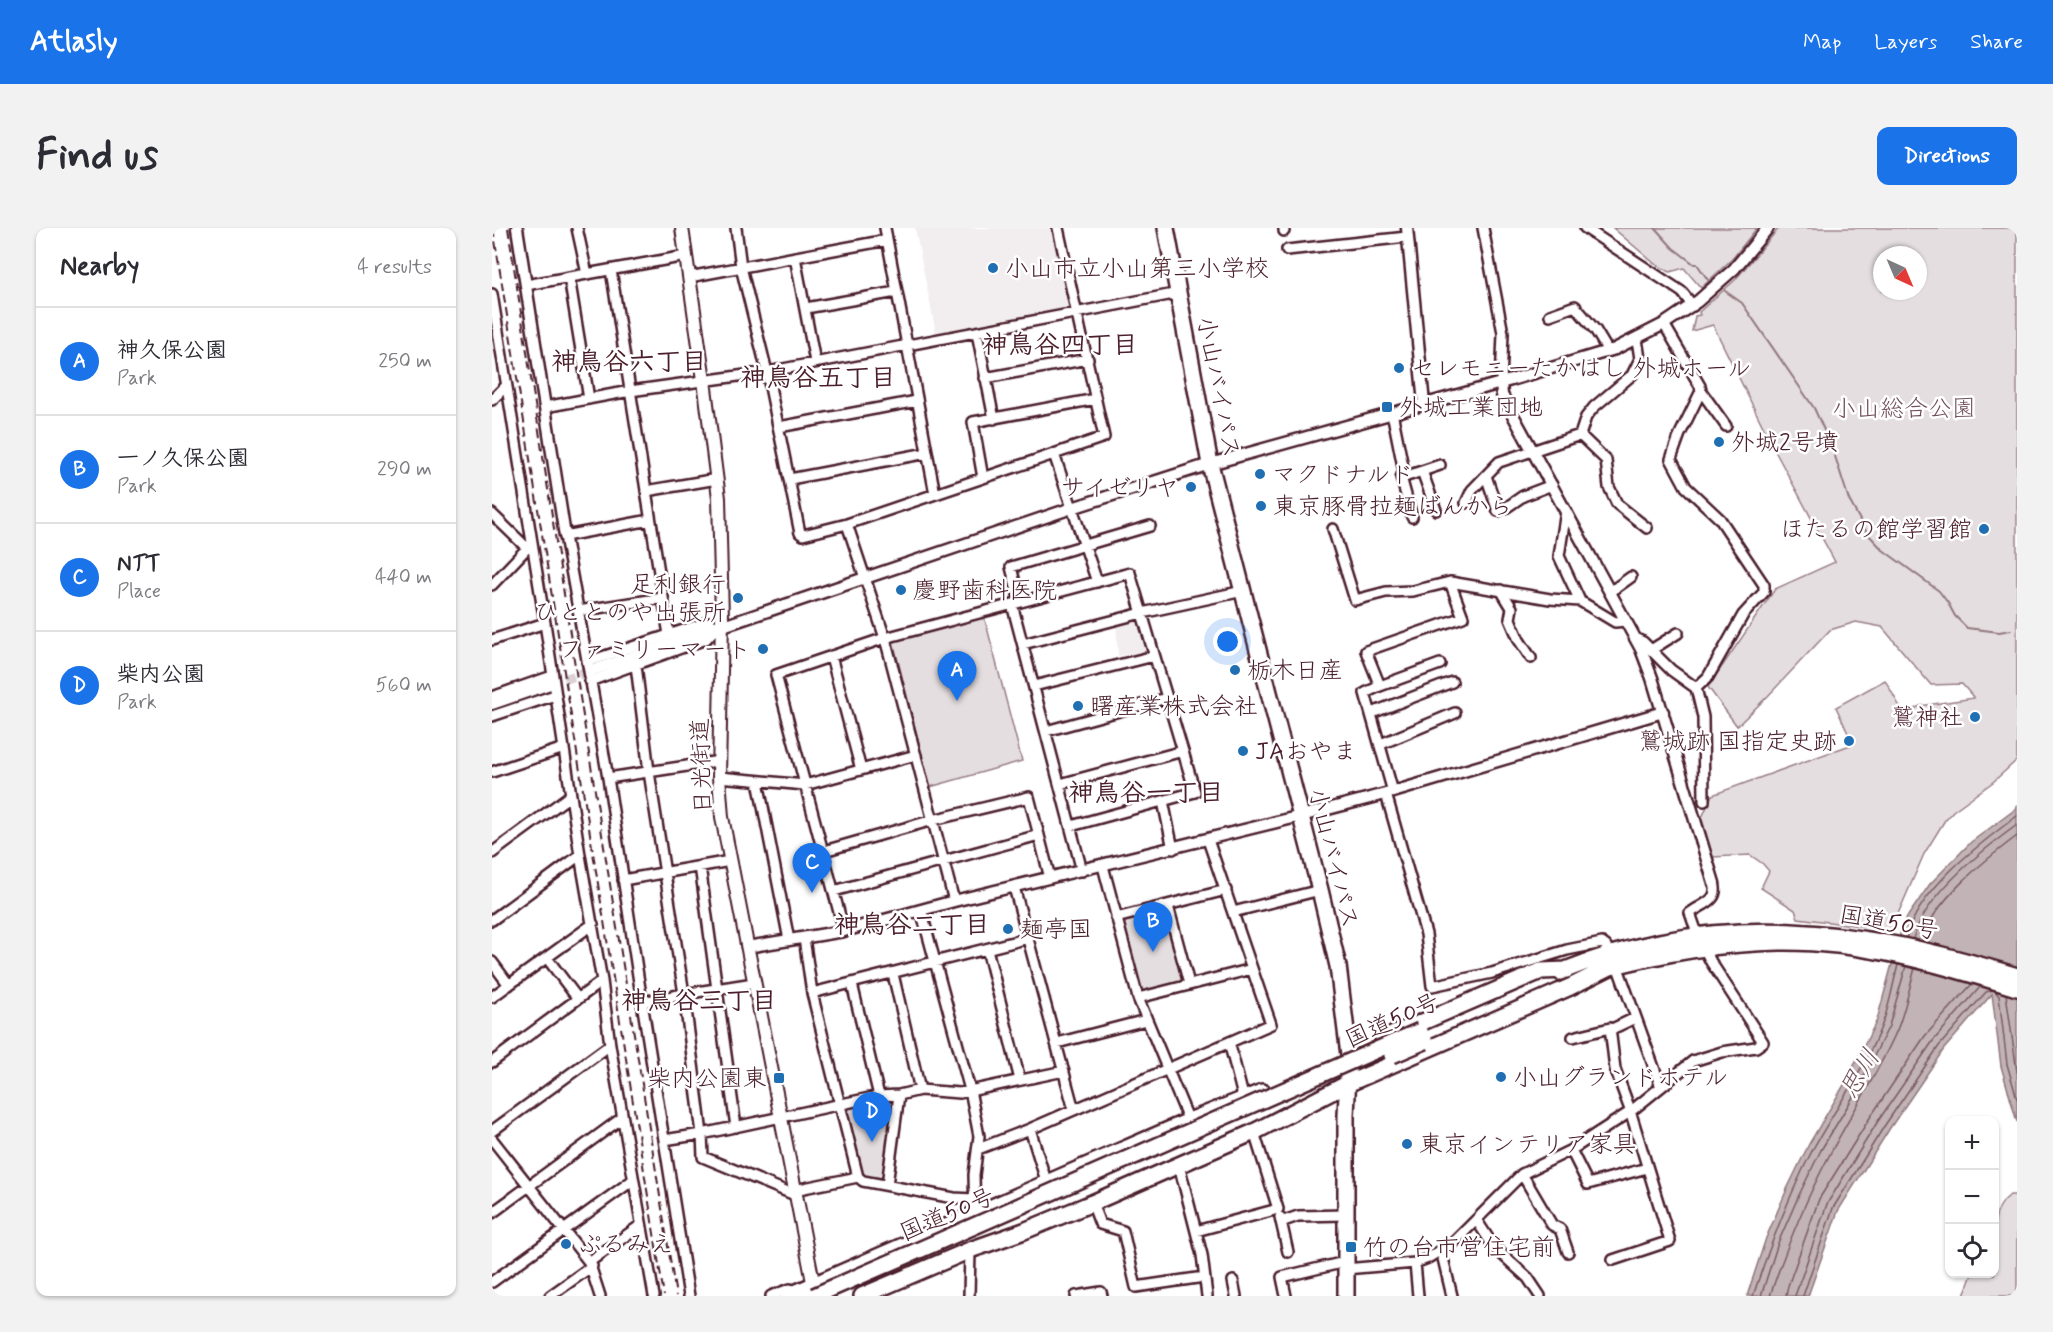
<!DOCTYPE html>
<html lang="en">
<head>
<meta charset="utf-8">
<style>
	body { margin:0; font-family:Mynerve,"Klee One",sans-serif; background:#f2f2f3; color:#2b2b33 }
	.controls { position:absolute; right:18px; bottom:18px; display:grid; overflow:hidden; border-radius:12px; box-shadow:0 2px 4px #0004 }
	.controls button { width:54px; height:54px; display:grid; place-items:center; padding:0; border:0; border-bottom:2px solid #e1e1e2; background:#fff; color:#2b2b33; font:30px sans-serif }
	.compass { position:absolute; left:1381px; top:18px; width:54px; height:54px; border-radius:50%; background:#fff; box-shadow:0 2px 4px #0004; rotate:136deg }
	.you { position:absolute; left:736px; top:414px; width:21px; height:21px; margin:-15px; border:4px solid #fff; border-radius:50%; background:#1a73e8; box-shadow:0 0 0 9px #1a73e833 }
	.badge { display:grid; place-items:center; width:39px; height:39px; border-radius:50%; background:#1a73e8; color:#fff; font-size:20px; font-weight:700 }
	.pin { position:absolute; translate:-50% -50px; filter:drop-shadow(0 2px 3px #0008) }
	.pin::after { content:''; position:absolute; top:32px; width:21px; height:18px; background:inherit; clip-path:polygon(0 0,100% 0,50% 100%) }
	.list { margin:0; padding:0; list-style:none }
	h2 { display:flex; justify-content:space-between; align-items:center; height:78px; margin:0; padding:0 24px; font-size:26px }
	h2 small { font-size:20px; font-weight:400; color:#7c7c81 }
	.list li { display:grid; grid-template-columns:39px 1fr auto; gap:18px; align-items:center; box-sizing:border-box; height:108px; padding:0 24px; border-top:2px solid #e1e1e2 }
	.list b { display:block; font-size:22px; white-space:nowrap }
	.list p { margin:0; font-size:20px; white-space:nowrap; color:#7c7c81 }
	.list em { font-size:20px; font-style:normal; color:#7c7c81 }
	.icon { flex:none; width:33px; height:33px; fill:none; stroke:currentColor; stroke-width:2; stroke-linecap:round; stroke-linejoin:round }
	.map { position:relative; flex:none; width:1525px; height:1068px; overflow:hidden; border-radius:12px }
	header { display:flex; align-items:center; gap:36px; box-sizing:border-box; height:84px; padding:0 30px; background:#1a73e8; color:#fff }
	header strong { font-size:28px }
	nav { display:flex; gap:33px; margin-inline-start:auto; font-size:21px }
	.intro { display:flex; align-items:center; justify-content:space-between; box-sizing:border-box; height:144px; padding:0 36px }
	h1 { margin:0; font-size:42px }
	.button { padding:15px 27px; border-radius:12px; background:#1a73e8; color:#fff; font-size:21px; font-weight:700 }
	main { display:flex; gap:36px; padding:0 36px }
	aside { flex:1; background:#fff; border-radius:12px; box-shadow:0 2px 4px #0004 }
	.map>svg:first-child { display:block }
	.built { fill:#f2eeef }
	.green { fill:#e5dee0; stroke:#987e86; stroke-width:1.5; fill-rule:evenodd }
	.water { fill:#c1b3b6; stroke:#91787e; stroke-width:1.5 }
	.lines { fill:none; stroke-linecap:round; stroke-linejoin:round }
	.shore { stroke:#7a5a63; stroke-width:1.5 }
	.stream { stroke:#91787e; stroke-width:2 }
	.tertiary-tunnel { stroke:#dbd2d5; stroke-width:10; stroke-dasharray:10 5; stroke-linecap:butt }
	.minor-casing { stroke:#4a1f2b; stroke-width:14 }
	.tertiary-casing { stroke:#4a1f2b; stroke-width:15 }
	.secondary-casing { stroke:#4a1f2b; stroke-width:16 }
	.trunk-casing { stroke:#4a1f2b; stroke-width:20 }
	.minor { stroke:#fff; stroke-width:9 }
	.tertiary { stroke:#fff; stroke-width:10 }
	.secondary { stroke:#fff; stroke-width:12 }
	.trunk { stroke:#fff; stroke-width:15 }
	.rail { stroke:#4a1f2b; stroke-width:2; stroke-dasharray:9 4.5; stroke-linecap:butt }
	.trunk-bridge-casing { stroke:#4a1f2b; stroke-width:20; stroke-linecap:butt }
	.trunk-bridge { stroke:#fff; stroke-width:15 }
	.poi-dot { fill:#1f6fb2; stroke:#fff; stroke-width:2 }
	.labels { text-anchor:middle; stroke-width:5; stroke-linejoin:round; paint-order:stroke }
	.poi-label { font-size:24px; fill:#4a1f2b; stroke:#fff; text-anchor:start }
	.street-label { font-size:24px; fill:#4a1f2b; stroke:#fff }
	.park-label { font-size:24px; fill:#714f58; stroke:#fff }
	.neighbourhood-label { font-size:26px; font-weight:bold; fill:#4a1f2b; stroke:#fff }
	.water-label { font-size:26px; font-style:italic; fill:#74535c; stroke:#fff }
</style>
</head>
<body>
<header>
<strong>Atlasly</strong>
<nav><a>Map</a><a>Layers</a><a>Share</a></nav>
</header>
<div class="intro"><h1>Find us</h1><a class="button">Directions</a></div>
<main>
<aside>
<h2>Nearby<small>4 results</small></h2>
<ul class="list">
<li><span class="badge">A</span><div><b>神久保公園</b><p>Park</p></div><em>250 m</em></li>
<li><span class="badge">B</span><div><b>一ノ久保公園</b><p>Park</p></div><em>290 m</em></li>
<li><span class="badge">C</span><div><b>NTT</b><p>Place</p></div><em>440 m</em></li>
<li><span class="badge">D</span><div><b>柴内公園</b><p>Park</p></div><em>560 m</em></li>
</ul>
</aside>
<div class="map">
<svg width="1525" height="1068" viewBox="0 0 1525 1068">
	<rect width="100%" height="100%" fill="#fff"/>
	<filter id="ink" filterUnits="userSpaceOnUse"><feTurbulence type="fractalNoise" baseFrequency=".0167" numOctaves="2"/><feDisplacementMap in="SourceGraphic" scale="12" xChannelSelector="R" yChannelSelector="G"/><feConvolveMatrix kernelMatrix="1 2 1 2 8 2 1 2 1" color-interpolation-filters="sRGB"/></filter>
	<g filter="url(#ink)">
		<path class="built" d="M423,0h138l18,80 -135,25z
			M646,391l9,33 -29,4 -2,-32z"/>
		<path class="green" d="M1121,0h144l-25,31 -31,29 -17,-20 -14,4 -15,-8z
			M1287,0h238v532l-24,22 -40,29 -8,9 -21,34 -33,76 -93,-12 -3,-8 -34,-22 8,-17 -6,-7 -13,-9 -37,2 -13,-35 12,-27 141,-51 -17,-37 49,-27 19,34 16,-8 54,-8 -12,-14 -31,1 -49,-58 -26,-5 -26,8 -63,67 -30,29 -29,-39 67,-98 60,-27 -60,-111 -62,-126 -21,6 3,-15 5,-1 -1,-3 36,-32zM1390,27h36v36h-36z
			M492,388l38,145 -92,26 -37,-146z
			M674,681l19,73 -46,12 -19,-73z
			M401,873l3,4 -12,75 -19,-3 -4,-6 -14,-58 3,-5z
			M1518,967h7v101h-53l8,-22h22c0,-26 -7,-62 16,-79z"/>
		<path class="water" d="M1525,578v316l-16,-56 -9,-72 -48,55 -54,79 -52,83 -30,85h-61l19,-58 21,-49 22,-45 35,-59 33,-65 26,-97 27,-39 41,-42 42,-31z"/>
		<g class="lines">
			<path class="shore" d="M1414,710c13,-49 72,-93 111,-122
				M1421,711c12,-44 68,-88 104,-114
				M1430,713c10,-39 63,-81 95,-105
				M1503,763l4,5 8,68 10,35
				M1514,766l11,78
				M1261,1068c17,-51 36,-101 61,-149 23,-41 52,-80 69,-125 7,-18 10,-39 15,-57
				M1269,1068l17,-53 21,-48 22,-45 35,-58 33,-66 17,-60
				M1278,1068c16,-48 35,-95 59,-140 22,-42 49,-82 68,-126 8,-19 12,-41 18,-62
				M1294,1068l2,-10 31,-87 52,-83 54,-80 47,-52
				M1303,1068l32,-92 51,-83 55,-80 48,-55
				M1311,1068l30,-88 52,-83 54,-79 47,-54 7,-2"/>
			<path class="stream" d="M1163,0l18,20 21,16h3l11,16
				M1233,63l17,12 72,105 19,42 16,50 18,33 16,17 56,41 9,12 7,13 12,12 32,4 12,-2"/>
			<path class="tertiary-tunnel" d="M58,456l43,-14"/>
			<g class="minor-casing">
				<path id="minor" d="M85,0l10,46
					M244,0l5,39 26,105 33,161 3,2 44,-11 257,-87 -46,-209
					M393,0l50,266
					M792,0v3
					M991,0l20,105 -2,50
					M1093,0l97,64 11,14
					M795,22l120,-13
					M303,29l20,105
					M119,42l58,365
					M77,49l20,122
					M197,49l198,-37
					M34,57l160,-29
					M0,66l53,329
					M314,80l90,-16
					M1058,87l25,-9 21,25 12,20
					M1172,96l36,62 1,5 -21,43 -9,25 15,28 34,32 44,66v7l-21,23 -35,62 -12,11
					M485,105l17,86
					M493,150l103,-19
					M1209,163l25,35
					M0,172l14,-14
					M53,179l85,-16 137,-19 412,-79
					M900,184l12,60 3,4 33,-11
					M287,199l138,-26
					M1088,207l26,25 3,27 8,17 30,24
					M562,226l43,128
					M930,243l14,39
					M912,244l-3,5 11,40
					M994,248l12,35 9,-4 16,-11 29,-11
					M491,250l-10,-56 123,-23
					M298,251l137,-26
					M154,263l71,-12
					M974,275l6,-13 27,-28 81,-27 6,-18 8,-10 38,-32 8,-16 -3,-20
					M1074,283l-7,45 21,45
					M0,286l35,34
					M158,292l-85,16 43,242 34,224 47,294
					M355,296l38,114 69,263
					M841,301l22,71 31,-8 27,-1 37,-9 100,17 30,2 35,21 11,-1
					M0,357l40,-42
					M1009,362l11,18 -2,11 9,21 12,18
					M1118,364l21,-15
					M528,374l-9,-35 139,-41
					M520,376l70,267
					M86,383l85,-13
					M1144,411l7,3 28,28 25,18 7,29 1,84
					M0,412l53,-17 35,232 22,126 8,64 44,251
					M531,416l119,-31 101,-22
					M1159,422l27,-17
					M339,428l30,114
					M95,434l121,-40 9,5 -11,12 -116,42
					M144,437l13,107 35,222 70,-11
					M542,458l120,-30
					M888,458l60,-22
					M0,469l60,-21
					M880,485l80,-31
					M0,488l63,-21
					M554,503l121,-33
					M889,516l74,-31
					M0,544l72,-24
					M227,549l86,8 111,-30
					M116,550l112,-17
					M266,553l31,159
					M568,556l123,-33
					M901,564l-28,-99 15,-7 -14,-35 97,-34 -13,-35
					M894,566l40,140 6,52 60,-13 75,-23 35,-7 4,3 4,9
					M671,573l10,48
					M332,623l109,-31 96,-23 21,81
					M0,625l79,-58
					M208,638l36,261
					M611,638l35,132 51,123
					M131,652l107,-19
					M522,659l60,223
					M342,663l205,-56
					M676,678l21,78
					M429,682l49,180 9,46 -5,39 1,40
					M741,684l87,-22
					M624,690l110,-28
					M0,692l88,-65
					M352,703l-68,-256 109,-37 245,-65 65,219 -124,34
					M312,710l8,55 46,184
					M495,721l33,131
					M55,730l31,41
					M0,734l17,23
					M1125,737l44,122
					M401,746l27,116
					M360,756l27,112
					M320,765l217,-55
					M0,769l101,-73
					M646,770l114,-29
					M150,774l42,-8 18,140 1,23 92,38
					M1118,802l25,-12
					M1081,809l37,-9 5,41 14,38 41,134 -57,19
					M737,814l15,58
					M565,815l89,-23
					M0,834l110,-81
					M538,901l17,55
					M0,903l118,-86
					M0,911l97,123 11,34
					M172,912l38,-6 177,-38 20,-1 21,-5 40,3 104,-22
					M486,921l52,-20 241,-105 -63,-184
					M1079,922l17,34 59,-16
					M687,937l23,90 5,41
					M1030,946l30,51 8,4 8,23
					M395,957l12,-90
					M302,962l64,-13 5,4 91,17 19,1
					M600,975l8,21 23,7 13,56 68,-10
					M0,985l130,-95
					M788,989l8,35
					M985,993l17,26 34,31 12,18
					M789,994l17,-6 48,-1
					M704,1003l82,-22 -24,-77
					M949,1022l11,46
					M97,1034l52,-37
					M923,1035l3,33
					M853,1041l70,-6 13,-5 25,-15 69,-69 49,-24 59,-38 63,-51 29,-9 34,-5 7,-5 -52,-80 -13,-26 -8,-23c12,-9 30,-12 24,-30
					M741,1053l3,15
					M0,1054l141,-102
					M58,1068l42,-30
					M279,1068l19,-7 4,1
					M477,1068l1,-46
					M584,1068l25,-4 1,4
					M794,1068l-4,-19 63,-15"/>
			</g>
			<g class="tertiary-casing">
				<path id="tertiary" d="M25,0l48,308
					M915,0l17,176
					M1009,155l1,12 139,254 11,29 62,205
					M101,442l479,-162 138,-44 291,-81 114,-34 49,-25 34,-23 36,-32 34,-41
					M0,476l58,-20
					M255,719l97,-16 110,-30 347,-85 92,-24 270,-80"/>
			</g>
			<g class="secondary-casing">
				<path id="secondary" d="M190,0l22,152 15,118 3,120 -3,159 3,40 93,475"/>
			</g>
			<g class="trunk-casing">
				<path id="trunk" d="M674,0l44,236 110,426 18,76 11,89 -3,60v181
					M1107,742c59,-16 119,-27 181,-28 81,-1 160,22 237,46
					M1068,744c158,-64 298,-45 457,4
					M891,811l158,-68 26,-1
					M296,1068l401,-175 73,-29
					M370,1068l108,-46 54,-19 68,-28 162,-71 93,-48 223,-97 38,-19"/>
			</g>
			<use href="#minor" class="minor"/>
			<use href="#tertiary" class="tertiary"/>
			<use href="#secondary" class="secondary"/>
			<use href="#trunk" class="trunk"/>
			<path class="rail" d="M1,0l171,1068
				M16,0l67,438 101,630"/>
			<g class="trunk-bridge-casing">
				<path id="trunk-bridge" d="M900,827l33,-14
					M322,1068l606,-265"/>
			</g>
			<use href="#trunk-bridge" class="trunk-bridge"/>
		</g>
	</g>
	<g class="poi-dot">
		<circle cx="501" cy="40" r="6"/>
		<circle cx="907" cy="140" r="6"/>
		<rect x="889" y="173" width="12" height="12" rx="3"/>
		<circle cx="1227" cy="214" r="6"/>
		<circle cx="768" cy="246" r="6"/>
		<circle cx="699" cy="259" r="6"/>
		<circle cx="769" cy="278" r="6"/>
		<circle cx="1492" cy="301" r="6"/>
		<circle cx="409" cy="362" r="6"/>
		<circle cx="246" cy="370" r="6"/>
		<circle cx="271" cy="421" r="6"/>
		<circle cx="743" cy="442" r="6"/>
		<circle cx="586" cy="478" r="6"/>
		<circle cx="1483" cy="489" r="6"/>
		<circle cx="1357" cy="513" r="6"/>
		<circle cx="751" cy="523" r="6"/>
		<circle cx="516" cy="701" r="6"/>
		<circle cx="1009" cy="849" r="6"/>
		<rect x="281" y="844" width="12" height="12" rx="3"/>
		<circle cx="915" cy="916" r="6"/>
		<circle cx="74" cy="1016" r="6"/>
		<rect x="853" y="1013" width="12" height="12" rx="3"/>
	</g>
	<g class="labels">
		<g class="poi-label">
			<text x="513" y="48">小山市立小山第三小学校</text>
			<text x="919" y="148">セレモニーたかはし 外城ホール</text>
			<text x="907" y="187">外城工業団地</text>
			<text x="1239" y="222">外城2号墳</text>
			<text x="780" y="254">マクドナルド</text>
			<text x="687" y="267" text-anchor="end">サイゼリヤ</text>
			<text x="781" y="286">東京豚骨拉麺ばんから</text>
			<text x="1480" y="309" text-anchor="end">ほたるの館学習館</text>
			<text x="234" y="364" text-anchor="end">足利銀行<tspan x="234" dy="28">ひととのや出張所</tspan></text>
			<text x="421" y="370">慶野歯科医院</text>
			<text x="259" y="429" text-anchor="end">ファミリーマート</text>
			<text x="755" y="450">栃木日産</text>
			<text x="598" y="486">曙産業株式会社</text>
			<text x="1471" y="497" text-anchor="end">鷲神社</text>
			<text x="1345" y="521" text-anchor="end">鷲城跡 国指定史跡</text>
			<text x="763" y="531">JAおやま</text>
			<text x="528" y="709">麺亭国</text>
			<text x="1021" y="857">小山グランドホテル</text>
			<text x="275" y="858" text-anchor="end">柴内公園東</text>
			<text x="927" y="924">東京インテリア家具</text>
			<text x="86" y="1024">ぷるみえ</text>
			<text x="871" y="1027">竹の台市営住宅前</text>
		</g>
		<g class="street-label">
			<text transform="translate(727 159) rotate(79)" y="8">小山バイパス</text>
			<text transform="translate(209 538) rotate(-92)" y="8">日光街道</text>
			<text transform="translate(842 630) rotate(76)" y="8">小山バイパス</text>
			<text transform="translate(1397 694) rotate(10)" y="8">国道50号</text>
			<text transform="translate(900 792) rotate(-24)" y="8">国道50号</text>
			<text transform="translate(455 986) rotate(-23)" y="8">国道50号</text>
		</g>
		<g class="park-label">
			<text x="1412" y="188">小山総合公園</text>
		</g>
		<g class="neighbourhood-label">
			<text x="568" y="125">神鳥谷四丁目</text>
			<text x="137" y="142">神鳥谷六丁目</text>
			<text x="326" y="158">神鳥谷五丁目</text>
			<text x="654" y="573">神鳥谷一丁目</text>
			<text x="420" y="705">神鳥谷二丁目</text>
			<text x="207" y="781">神鳥谷三丁目</text>
		</g>
		<g class="water-label">
			<text transform="translate(1367 845) rotate(-59)" y="9">思川</text>
		</g>
	</g>
</svg>
<div class="controls">
<button>+</button>
<button>−</button>
<button><svg class="icon" aria-label="locate" viewBox="0 0 24 24"><circle cx="12" cy="12" r="6"/><path d="M12 2v4M12 18v4M2 12h4M18 12h4"/></svg></button>
</div>
<svg class="compass" viewBox="-18 -18 36 36"><path d="M0-13l5 13h-10z" fill="#e53935"/><path d="M0 13l5-13h-10z" fill="#7c7c81"/></svg>
<div class="you"></div>
<div class="pin badge" style="left:465px;top:473px">A</div>
<div class="pin badge" style="left:661px;top:724px">B</div>
<div class="pin badge" style="left:320px;top:665px">C</div>
<div class="pin badge" style="left:380px;top:914px">D</div>
</div>
</main>
</body>
</html>
